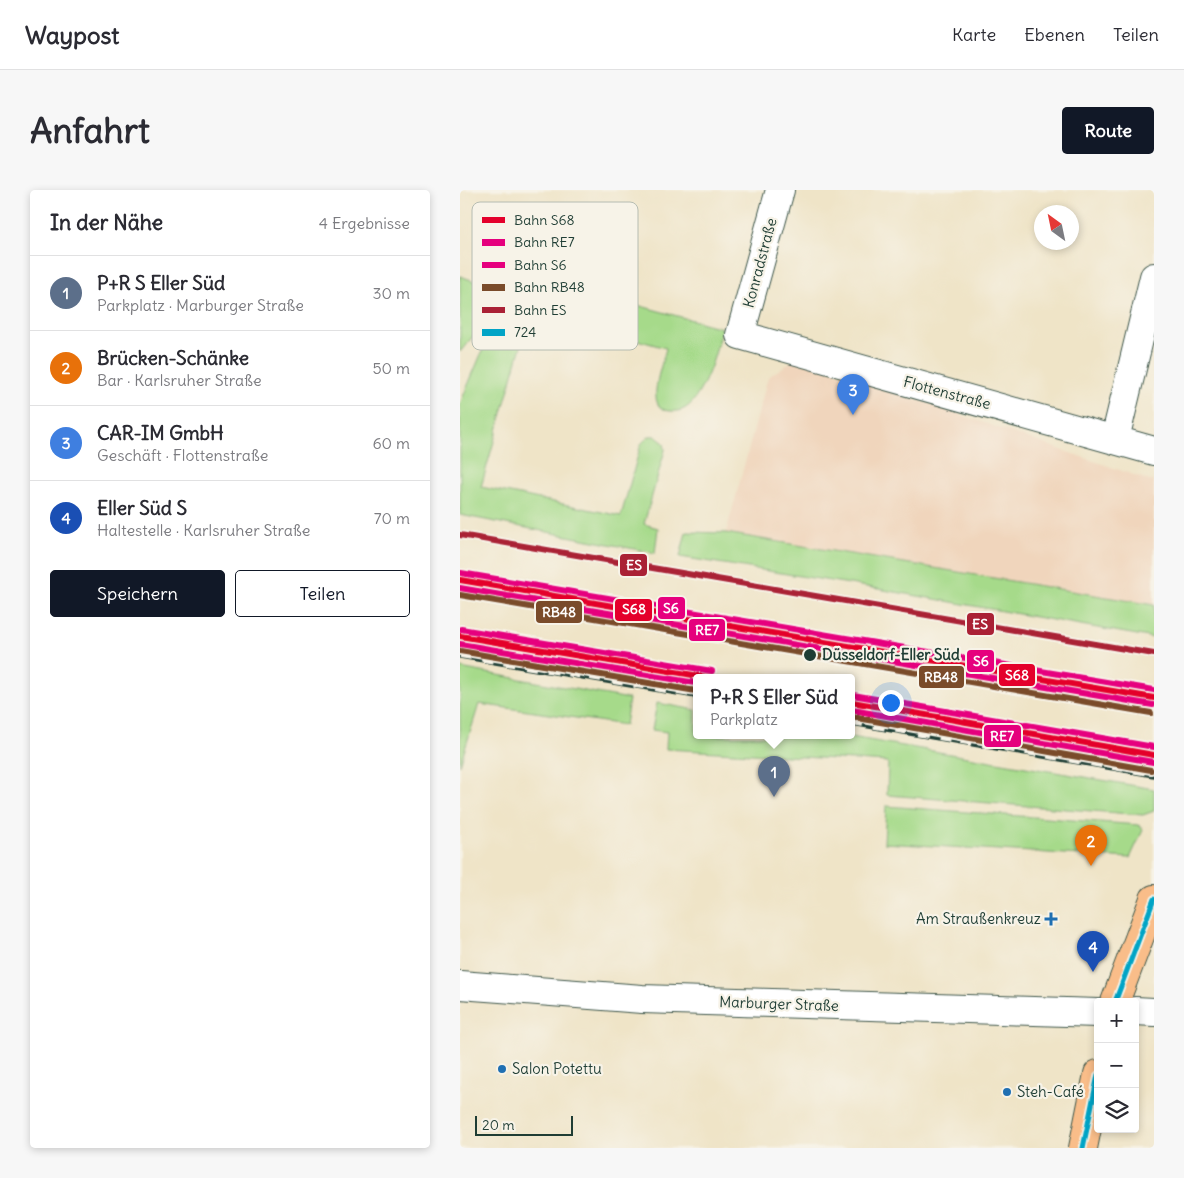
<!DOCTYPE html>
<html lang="de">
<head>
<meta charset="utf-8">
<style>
	body { margin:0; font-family:Delius,sans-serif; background:#f7f7f7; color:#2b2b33 }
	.controls { position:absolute; right:15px; bottom:15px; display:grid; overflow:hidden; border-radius:5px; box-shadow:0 2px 8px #0003 }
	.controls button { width:45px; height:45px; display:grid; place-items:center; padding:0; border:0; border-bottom:1px solid #e1e1e2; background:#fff; color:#2b2b33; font:25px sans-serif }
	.compass { position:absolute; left:574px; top:15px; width:45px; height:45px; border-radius:50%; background:#fff; box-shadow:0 2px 8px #0003; rotate:327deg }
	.scale { position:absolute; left:15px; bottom:12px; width:98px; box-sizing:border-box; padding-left:5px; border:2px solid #1f3d34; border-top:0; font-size:14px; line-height:18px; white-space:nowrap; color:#1f3d34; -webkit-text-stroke:4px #f7f3e8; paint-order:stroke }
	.you { position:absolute; left:430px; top:512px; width:18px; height:18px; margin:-12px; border:4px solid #fff; border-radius:50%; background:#1a73e8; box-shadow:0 0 0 8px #1a73e833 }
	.badge { display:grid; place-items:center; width:32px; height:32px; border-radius:50%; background:#111827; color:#fff; font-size:16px; font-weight:700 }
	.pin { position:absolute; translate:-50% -41px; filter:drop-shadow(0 1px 2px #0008) }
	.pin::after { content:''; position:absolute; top:26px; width:18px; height:15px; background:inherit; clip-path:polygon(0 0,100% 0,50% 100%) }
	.popup { position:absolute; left:233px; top:484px; width:162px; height:65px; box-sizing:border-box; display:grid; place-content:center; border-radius:5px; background:#fff; filter:drop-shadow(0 1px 4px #0005); font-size:16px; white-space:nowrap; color:#7c7c81 }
	.popup b { font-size:19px; color:#2b2b33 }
	.popup::after { content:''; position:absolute; left:50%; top:100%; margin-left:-10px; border:10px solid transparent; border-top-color:#fff }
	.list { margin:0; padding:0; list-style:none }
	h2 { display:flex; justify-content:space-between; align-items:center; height:65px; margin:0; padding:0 20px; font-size:21px }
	h2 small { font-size:16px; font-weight:400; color:#7c7c81 }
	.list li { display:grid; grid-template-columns:32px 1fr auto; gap:15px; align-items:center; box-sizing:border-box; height:75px; padding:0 20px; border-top:1px solid #e1e1e2 }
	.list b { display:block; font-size:19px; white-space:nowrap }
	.list p { margin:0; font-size:16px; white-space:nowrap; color:#7c7c81 }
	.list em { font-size:16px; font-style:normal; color:#7c7c81 }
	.actions { display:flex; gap:10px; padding:15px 20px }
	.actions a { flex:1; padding:11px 0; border:1px solid #111827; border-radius:5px; text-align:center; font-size:18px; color:#111827 }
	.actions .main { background:#111827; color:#fff }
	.icon { flex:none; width:28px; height:28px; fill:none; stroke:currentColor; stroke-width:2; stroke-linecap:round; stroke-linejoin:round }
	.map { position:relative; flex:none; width:694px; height:958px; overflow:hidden; border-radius:5px }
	header { display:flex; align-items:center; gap:30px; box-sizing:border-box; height:70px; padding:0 25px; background:#fff; border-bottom:1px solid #e1e1e2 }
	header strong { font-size:24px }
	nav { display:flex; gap:28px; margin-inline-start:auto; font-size:18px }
	.intro { display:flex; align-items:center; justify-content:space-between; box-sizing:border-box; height:120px; padding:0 30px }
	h1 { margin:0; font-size:35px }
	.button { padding:12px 22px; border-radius:5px; background:#111827; color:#fff; font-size:18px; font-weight:700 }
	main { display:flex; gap:30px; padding:0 30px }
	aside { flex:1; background:#fff; border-radius:5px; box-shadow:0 2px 8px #0003 }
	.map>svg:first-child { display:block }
	.built { fill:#f0d5bc }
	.green { fill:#a6da8a; stroke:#628c5f }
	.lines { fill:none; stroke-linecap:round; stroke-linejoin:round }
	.minor-casing { stroke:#3e564a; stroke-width:30 }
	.major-casing { stroke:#3e564a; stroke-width:30 }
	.minor { stroke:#fff; stroke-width:28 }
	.major { stroke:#f9bd89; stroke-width:28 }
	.rail-casing { stroke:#1f3d34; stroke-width:5.5 }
	.rail { stroke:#f7f3e8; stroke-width:4; stroke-dasharray:11; stroke-linecap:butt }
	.bus-1-casing { stroke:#f7f3e8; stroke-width:9 }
	.bus-1 { stroke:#02a4c6; stroke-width:5 }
	.rail-1-casing { stroke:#f7f3e8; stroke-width:10 }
	.rail-2-casing { stroke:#f7f3e8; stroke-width:10 }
	.rail-3-casing { stroke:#f7f3e8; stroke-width:10 }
	.rail-4-casing { stroke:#f7f3e8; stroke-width:10 }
	.rail-5-casing { stroke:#f7f3e8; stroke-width:10 }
	.rail-1 { stroke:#aa2135; stroke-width:6 }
	.rail-2 { stroke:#e4002b; stroke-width:6 }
	.rail-3 { stroke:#e5007d; stroke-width:6 }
	.rail-4 { stroke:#e6007e; stroke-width:6 }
	.rail-5 { stroke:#7a4b2a; stroke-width:6 }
	.stop-dot { fill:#1f3d34; stroke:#f7f3e8; stroke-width:2 }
	.poi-dot { fill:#1f6fb2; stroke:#f7f3e8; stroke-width:2 }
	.labels { text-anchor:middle; stroke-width:4.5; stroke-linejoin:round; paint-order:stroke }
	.street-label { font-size:15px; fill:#1f3d34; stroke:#f7f3e8 }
	.stop-label { font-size:15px; font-weight:bold; fill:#1f3d34; stroke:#f7f3e8; text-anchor:start }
	.poi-label { font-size:15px; fill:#1f3d34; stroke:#f7f3e8; text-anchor:start }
	.key { fill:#f7f3e8; stroke:#b6bcb2; stroke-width:1 }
	.key-label { font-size:14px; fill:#1f3d34 }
	.line-badge { stroke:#f7f3e8; stroke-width:2 }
	.badge-label { font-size:14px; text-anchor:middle; font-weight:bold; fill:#fff }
</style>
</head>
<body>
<header>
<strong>Waypost</strong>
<nav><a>Karte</a><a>Ebenen</a><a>Teilen</a></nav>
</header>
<div class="intro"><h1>Anfahrt</h1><a class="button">Route</a></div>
<main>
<aside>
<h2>In der Nähe<small>4 Ergebnisse</small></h2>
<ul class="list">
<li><span class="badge" style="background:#5c6f8a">1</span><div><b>P+R S Eller Süd</b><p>Parkplatz · Marburger Straße</p></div><em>30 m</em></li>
<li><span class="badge" style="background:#e8710a">2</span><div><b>Brücken-Schänke</b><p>Bar · Karlsruher Straße</p></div><em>50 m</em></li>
<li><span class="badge" style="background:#3f7fe0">3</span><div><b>CAR-IM GmbH</b><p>Geschäft · Flottenstraße</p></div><em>60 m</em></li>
<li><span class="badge" style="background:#1a4fb4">4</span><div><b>Eller Süd S</b><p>Haltestelle · Karlsruher Straße</p></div><em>70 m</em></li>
</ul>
<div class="actions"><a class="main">Speichern</a><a>Teilen</a></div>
</aside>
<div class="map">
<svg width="694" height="958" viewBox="0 0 694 958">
	<rect width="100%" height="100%" fill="#f7f3e8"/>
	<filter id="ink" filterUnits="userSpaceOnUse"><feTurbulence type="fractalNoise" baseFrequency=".02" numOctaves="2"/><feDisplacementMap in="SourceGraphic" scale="10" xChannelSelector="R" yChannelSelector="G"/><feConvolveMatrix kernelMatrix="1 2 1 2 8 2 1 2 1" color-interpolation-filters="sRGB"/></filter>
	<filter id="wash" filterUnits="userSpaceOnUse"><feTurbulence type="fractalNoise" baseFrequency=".0096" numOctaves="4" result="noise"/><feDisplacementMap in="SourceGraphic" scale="20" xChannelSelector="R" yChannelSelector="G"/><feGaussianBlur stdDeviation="1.12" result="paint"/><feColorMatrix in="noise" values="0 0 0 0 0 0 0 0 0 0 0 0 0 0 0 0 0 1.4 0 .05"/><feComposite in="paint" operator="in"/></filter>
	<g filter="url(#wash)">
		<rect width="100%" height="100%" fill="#efe4c7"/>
		<path class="built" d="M337,168l357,124v123l-428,-72 42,-156z"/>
		<path class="green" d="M0,86l49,17 -49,59z
			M67,97l45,8 -8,25 -33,-9 -50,176 140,29 20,-72 8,-8h6l9,7 1,7 -21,74 14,4 -3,25 -195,-38v-111l40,-95z
			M160,113l13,1 89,24c-6,24 -13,51 -28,72 -6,8 -13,12 -23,11 -29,0 -8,-47 -5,-63l-79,-22c9,-12 18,-18 33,-23z
			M226,342l40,1 428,72v33l-304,-54 -170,-27z
			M0,478l169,31 -4,26 -146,-21 -19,61z
			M197,513l39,7v26h149l309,53v22l-11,4 -256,-20 1,-33 -222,-13 1,-17 -15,-2z
			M426,616l253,19 4,5 -13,28 -246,-15z"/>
	</g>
	<g filter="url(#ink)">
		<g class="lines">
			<g class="minor-casing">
				<path id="minor" d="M320,0l-40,145 414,116
					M655,249l39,-162
					M0,795l182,14 456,14
					M675,821l19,1"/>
			</g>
			<g class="major-casing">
				<path id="major" d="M655,812l39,-103
					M623,958l15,-74"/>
			</g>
			<use href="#minor" class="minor"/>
			<use href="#major" class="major"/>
			<g class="rail-casing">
				<path id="rail" d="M0,466l236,40
					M392,533l302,52"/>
			</g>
			<use href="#rail" class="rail"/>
			<g class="bus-1-casing">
				<path id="bus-1" d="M655,812l39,-103
					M623,958l15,-73"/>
			</g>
			<use href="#bus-1" class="bus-1"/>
			<g class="rail-1-casing">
				<path id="rail-1" d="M0,345l694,119"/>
			</g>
			<g class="rail-2-casing">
				<path id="rail-2" d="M0,390l694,118
					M0,446l251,42
					M392,512l302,53"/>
			</g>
			<g class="rail-3-casing">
				<path id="rail-3" d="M0,398l693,117
					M0,454l236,39
					M392,520l301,52"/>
			</g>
			<g class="rail-4-casing">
				<path id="rail-4" d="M1,383l693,117
					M1,439l251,42
					M393,505l301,52"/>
			</g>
			<g class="rail-5-casing">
				<path id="rail-5" d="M0,405l691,118
					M0,461l236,40
					M392,527l299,53"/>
			</g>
			<use href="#rail-1" class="rail-1"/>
			<use href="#rail-2" class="rail-2"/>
			<use href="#rail-3" class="rail-3"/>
			<use href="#rail-4" class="rail-4"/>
			<use href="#rail-5" class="rail-5"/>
		</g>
	</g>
	<circle class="stop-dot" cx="350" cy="465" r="7"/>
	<g class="poi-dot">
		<path d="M588.5 721.5h5v5h5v5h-5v5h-5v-5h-5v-5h5z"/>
		<circle cx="42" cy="879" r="5"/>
		<circle cx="547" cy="902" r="5"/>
	</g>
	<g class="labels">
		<g class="street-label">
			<text transform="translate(300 73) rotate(-75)" y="5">Konradstraße</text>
			<text transform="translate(487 203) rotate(15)" y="5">Flottenstraße</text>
			<text transform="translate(319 814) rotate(2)" y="5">Marburger Straße</text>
		</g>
		<g class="stop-label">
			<text x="362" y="470">Düsseldorf-Eller Süd</text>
		</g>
		<g class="poi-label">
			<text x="581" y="734" text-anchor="end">Am Straußenkreuz</text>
			<text x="52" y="884">Salon Potettu</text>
			<text x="557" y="907">Steh-Café</text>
		</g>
	</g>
	<rect x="12" y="12" width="166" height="148" rx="8" class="key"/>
	<rect x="22" y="27" width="23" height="6" fill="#e4002b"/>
	<rect x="22" y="49" width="23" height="7" fill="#e5007d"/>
	<rect x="22" y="72" width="23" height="6" fill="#e6007e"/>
	<rect x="22" y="94" width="23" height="7" fill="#7a4b2a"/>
	<rect x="22" y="117" width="23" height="6" fill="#aa2135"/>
	<rect x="22" y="139" width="23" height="7" fill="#02a4c6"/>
	<g class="key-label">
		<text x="54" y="35">Bahn S68</text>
		<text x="54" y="57">Bahn RE7</text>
		<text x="54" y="80">Bahn S6</text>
		<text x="54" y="102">Bahn RB48</text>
		<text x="54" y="125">Bahn ES</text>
		<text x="54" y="147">724</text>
	</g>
	<g class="line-badge">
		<rect x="159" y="363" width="29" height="24" rx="5" fill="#aa2135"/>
		<rect x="197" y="406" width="29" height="24" rx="5" fill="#e6007e"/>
		<rect x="154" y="408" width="39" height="24" rx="5" fill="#e4002b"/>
		<rect x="75" y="410" width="48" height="24" rx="5" fill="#7a4b2a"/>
		<rect x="506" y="422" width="29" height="24" rx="5" fill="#aa2135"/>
		<rect x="228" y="428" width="38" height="24" rx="5" fill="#e5007d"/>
		<rect x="506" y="459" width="29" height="24" rx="5" fill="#e6007e"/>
		<rect x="538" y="473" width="38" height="24" rx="5" fill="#e4002b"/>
		<rect x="458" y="475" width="47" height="24" rx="5" fill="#7a4b2a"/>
		<rect x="523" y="534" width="39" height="24" rx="5" fill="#e5007d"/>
	</g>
	<g class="badge-label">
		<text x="174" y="380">ES</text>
		<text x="211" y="423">S6</text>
		<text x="174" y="424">S68</text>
		<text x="99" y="427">RB48</text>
		<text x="520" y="439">ES</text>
		<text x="247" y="445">RE7</text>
		<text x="521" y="476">S6</text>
		<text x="557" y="490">S68</text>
		<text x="481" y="492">RB48</text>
		<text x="542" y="551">RE7</text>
	</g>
</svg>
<div class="controls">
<button>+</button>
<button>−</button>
<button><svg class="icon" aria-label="layers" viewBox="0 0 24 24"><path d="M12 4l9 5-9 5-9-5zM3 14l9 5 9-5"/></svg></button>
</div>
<svg class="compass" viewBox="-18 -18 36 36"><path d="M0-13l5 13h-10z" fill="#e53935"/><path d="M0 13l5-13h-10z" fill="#7c7c81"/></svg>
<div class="scale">20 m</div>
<div class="you"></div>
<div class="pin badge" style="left:314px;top:607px;background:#5c6f8a">1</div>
<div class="popup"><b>P+R S Eller Süd</b>Parkplatz</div>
<div class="pin badge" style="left:631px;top:676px;background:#e8710a">2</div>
<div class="pin badge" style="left:393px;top:225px;background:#3f7fe0">3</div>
<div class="pin badge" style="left:633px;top:782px;background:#1a4fb4">4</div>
</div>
</main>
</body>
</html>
